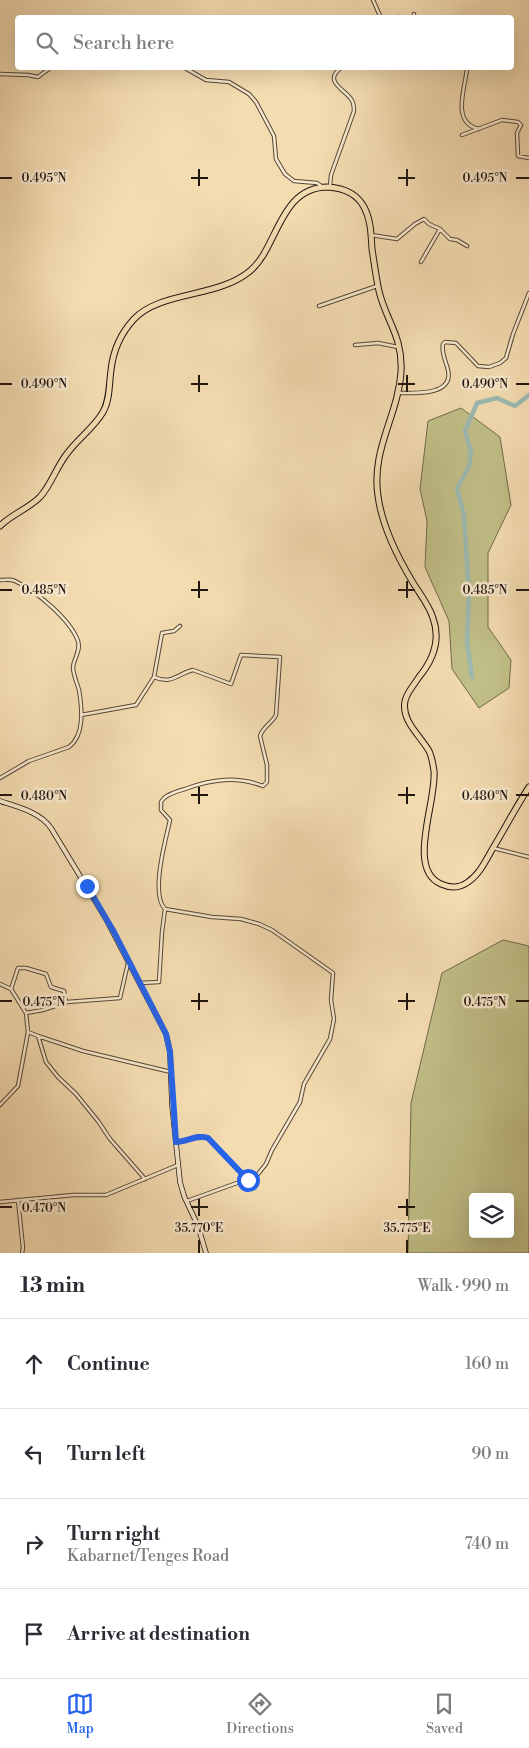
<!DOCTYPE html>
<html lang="en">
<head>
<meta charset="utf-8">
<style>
	body { margin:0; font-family:"Libre Bodoni",serif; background:#f7f7f7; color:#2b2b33 }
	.controls { position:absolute; right:15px; bottom:15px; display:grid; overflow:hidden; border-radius:5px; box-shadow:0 5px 20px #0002 }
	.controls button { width:45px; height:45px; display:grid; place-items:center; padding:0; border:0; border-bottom:1px solid #e1e1e2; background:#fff; color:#2b2b33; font:25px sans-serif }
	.stop { position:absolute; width:15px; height:15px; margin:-11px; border:4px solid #2563eb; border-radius:50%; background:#fff }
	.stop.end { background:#2563eb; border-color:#fff; box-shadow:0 1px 5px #0008 }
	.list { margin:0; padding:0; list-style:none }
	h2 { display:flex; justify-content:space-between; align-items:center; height:65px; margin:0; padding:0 20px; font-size:21px }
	h2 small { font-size:16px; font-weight:400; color:#7c7c81 }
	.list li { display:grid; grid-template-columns:32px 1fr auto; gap:15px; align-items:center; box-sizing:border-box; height:90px; padding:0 20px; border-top:1px solid #e1e1e2 }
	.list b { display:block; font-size:19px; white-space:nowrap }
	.list p { margin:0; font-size:16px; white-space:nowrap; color:#7c7c81 }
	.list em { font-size:16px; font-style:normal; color:#7c7c81 }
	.icon { flex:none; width:28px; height:28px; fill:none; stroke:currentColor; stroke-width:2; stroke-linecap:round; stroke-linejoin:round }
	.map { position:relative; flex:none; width:529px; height:1253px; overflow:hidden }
	.search { position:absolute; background:#fff; box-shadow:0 5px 20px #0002; left:15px; right:15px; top:15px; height:55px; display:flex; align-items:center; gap:12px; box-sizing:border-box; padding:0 18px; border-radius:5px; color:#7c7c81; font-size:19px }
	.sheet { height:425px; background:#fff }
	nav { display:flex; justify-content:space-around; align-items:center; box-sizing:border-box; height:70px; border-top:1px solid #e1e1e2; background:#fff; font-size:14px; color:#7c7c81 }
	nav a { display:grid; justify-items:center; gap:2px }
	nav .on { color:#2563eb }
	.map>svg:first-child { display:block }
	.green { fill:#c1bf88; stroke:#716a4c; fill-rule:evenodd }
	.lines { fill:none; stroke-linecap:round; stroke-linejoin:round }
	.river { stroke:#9cbab2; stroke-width:4.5 }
	.street-casing { stroke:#564739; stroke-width:4.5 }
	.secondary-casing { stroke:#211511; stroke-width:5.5 }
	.primary-casing { stroke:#211511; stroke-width:7 }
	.street { stroke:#f8e8cc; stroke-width:2.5 }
	.secondary { stroke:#f8e8cc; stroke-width:4 }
	.primary { stroke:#f4dcb1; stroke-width:5 }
	.route { stroke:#2563eb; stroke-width:6 }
	.ticks { fill:none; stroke:#211511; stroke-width:2 }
	.ticks-label { font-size:12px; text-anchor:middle; fill:#211511; stroke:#f8e8cc; stroke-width:5; stroke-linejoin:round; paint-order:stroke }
</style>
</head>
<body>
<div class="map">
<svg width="529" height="1253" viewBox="0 0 529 1253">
	<rect width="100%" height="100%" fill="#f4dcb1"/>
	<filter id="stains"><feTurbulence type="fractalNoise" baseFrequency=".004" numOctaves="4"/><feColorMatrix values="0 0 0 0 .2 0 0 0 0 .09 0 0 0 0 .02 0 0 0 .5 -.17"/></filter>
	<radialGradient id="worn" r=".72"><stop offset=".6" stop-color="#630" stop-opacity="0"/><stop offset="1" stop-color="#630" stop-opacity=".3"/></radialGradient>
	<path class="green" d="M461,408l39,29 11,68 -23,48v74l23,33 -2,28 -30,20 -27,-39 -3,-48 -24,-54 2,-46 -7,-32 8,-68z
		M503,940l26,6v307h-121l3,-150 31,-130zM473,1197h37v37h-37z"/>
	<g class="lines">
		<path class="river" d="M472,677l-5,-35 2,-49 -5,-77 -7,-28 12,-21 2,-15 -6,-21 12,-28 20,-5 18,8 14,-11"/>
		<g class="street-casing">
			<path id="street" d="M373,0l8,18
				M414,14v4
				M395,18l4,-1
				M185,68l21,12 23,2 20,12 7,8 18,34 2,23 9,15 9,7 23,2 6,4
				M467,68c-1,18 -17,55 12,61
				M0,74l28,1 10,2 12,-9
				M462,135l40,-15 16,2 3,3 -4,8 1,23 11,2
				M330,186l1,-11 23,-64c0,-4 0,-8 -3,-12 -7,-10 -28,-18 -10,-31
				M371,235l26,4 18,-15 9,-5 5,5 11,5 10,10 7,1 10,6
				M421,262l19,-33
				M319,306l58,-20
				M355,345l23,-2 20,4
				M399,393c15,0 55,3 49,-23 -2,-9 -7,-17 -5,-26l2,-2 11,1 22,23 11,1 11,-4 6,-5 7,-24 16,-41
				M0,580c5,0 11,-1 15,1 21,10 55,38 63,60 3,10 -4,17 -5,26 0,7 4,16 6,23 3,18 6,45 -10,57l-40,14 -29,17
				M154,677c18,8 23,-3 39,-7l38,14 10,-29 39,2 -4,58c-4,8 -13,12 -16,21l7,29v17l-4,4c-26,-10 -51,-7 -78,3 -7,2 -15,4 -21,9l-3,4v8l9,10c-4,19 -20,74 -5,89l47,8 29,2 18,5 13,6 61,43 -2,27 3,19 -4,20 -26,45 -4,18 -28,48 -6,14 -8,10 -10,5 -61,22
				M81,715l55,-10 18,-28 8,-44 12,-2 6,-5
				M493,848l36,9
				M140,983l19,-1 3,-50 3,-23
				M0,984l11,5 15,24 2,19 10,4 8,26 12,15 18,17 22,27 12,18 35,40
				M11,989l7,-21h8l20,6 5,13 13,4 2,11
				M26,1013l17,-3 24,-8 53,-4 8,-35
				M38,1036l45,15 88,21
				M0,1105l18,-19 10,-54
				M176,1142c11,0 21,-8 32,-4l40,41
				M18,1200l5,48 -1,5
				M0,1202l73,-7h33l72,-30"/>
		</g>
		<g class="secondary-casing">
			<path id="secondary" d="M0,801c18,6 40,11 51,27l55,91 60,115 4,18 2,53 8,77 4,14 14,30 8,27"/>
		</g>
		<g class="primary-casing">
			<path id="primary" d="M0,526c12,-12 28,-17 40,-29 11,-12 16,-29 26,-42 11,-16 28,-27 37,-43 7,-12 6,-28 8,-42 2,-18 10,-37 23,-51 26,-28 84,-21 116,-48 28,-23 29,-84 78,-84 15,1 29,7 36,20 7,13 7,27 8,42 2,13 4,28 7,42 7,30 24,45 22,81 -3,44 -30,77 -23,124 4,30 19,60 34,85 7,12 17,24 21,37 8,22 0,42 -14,59 -5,8 -12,15 -14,24 -4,20 15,34 24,50 3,6 4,13 5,20 3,30 -28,98 7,113 9,4 19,4 27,-2 12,-8 18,-22 25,-34 12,-20 23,-41 36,-61"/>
		</g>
		<use href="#street" class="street"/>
		<use href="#secondary" class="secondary"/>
		<use href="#primary" class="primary"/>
	</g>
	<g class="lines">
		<path class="route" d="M87,886l27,46 52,102 4,18 6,90c11,0 21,-8 32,-4l40,42"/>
	</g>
	<path class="ticks" d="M199,169v17M407,169v17M0,178h12M191,178h17M398,178h17M516,178h13M199,375v17M407,375v17M0,384h12M191,384h17M398,384h17M516,384h13M199,581v17M407,581v17M0,590h12M191,590h17M398,590h17M516,590h13M199,787v17M407,787v17M0,795h12M191,795h17M398,795h17M516,795h13M199,993v17M407,993v17M0,1001h12M191,1001h17M398,1001h17M516,1001h13M199,1199v17M407,1199v17M0,1207h12M191,1207h17M398,1207h17M199,1240v13M407,1240v13"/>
	<g class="ticks-label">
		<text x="44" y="182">0.495°N</text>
		<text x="485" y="182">0.495°N</text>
		<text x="44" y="388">0.490°N</text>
		<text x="485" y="388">0.490°N</text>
		<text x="44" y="594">0.485°N</text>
		<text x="485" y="594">0.485°N</text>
		<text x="44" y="800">0.480°N</text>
		<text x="485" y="800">0.480°N</text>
		<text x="44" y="1006">0.475°N</text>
		<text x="485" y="1006">0.475°N</text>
		<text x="44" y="1212">0.470°N</text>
		<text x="199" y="1232">35.770°E</text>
		<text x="407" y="1232">35.775°E</text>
	</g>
	<rect width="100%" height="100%" filter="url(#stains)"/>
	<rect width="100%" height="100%" fill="url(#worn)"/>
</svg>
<div class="controls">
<button><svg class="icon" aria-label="layers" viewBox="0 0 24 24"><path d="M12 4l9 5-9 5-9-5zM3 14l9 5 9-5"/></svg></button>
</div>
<div class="stop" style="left:248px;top:1180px"></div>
<div class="stop end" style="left:87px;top:886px"></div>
<div class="search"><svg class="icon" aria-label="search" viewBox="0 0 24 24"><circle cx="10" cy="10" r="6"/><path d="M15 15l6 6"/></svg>Search here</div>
</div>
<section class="sheet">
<h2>13 min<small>Walk · 990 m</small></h2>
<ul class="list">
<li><svg class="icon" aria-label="ahead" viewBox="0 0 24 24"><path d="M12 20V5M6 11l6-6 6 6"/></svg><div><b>Continue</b></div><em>160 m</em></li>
<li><svg class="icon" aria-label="left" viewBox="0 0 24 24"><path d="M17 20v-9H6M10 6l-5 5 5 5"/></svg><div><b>Turn left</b></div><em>90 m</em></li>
<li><svg class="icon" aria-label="right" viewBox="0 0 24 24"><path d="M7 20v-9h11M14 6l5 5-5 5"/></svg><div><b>Turn right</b><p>Kabarnet/Tenges Road</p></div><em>740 m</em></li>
<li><svg class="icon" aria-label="arrive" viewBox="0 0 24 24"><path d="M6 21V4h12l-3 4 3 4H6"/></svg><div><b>Arrive at destination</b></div></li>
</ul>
</section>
<nav>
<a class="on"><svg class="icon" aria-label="map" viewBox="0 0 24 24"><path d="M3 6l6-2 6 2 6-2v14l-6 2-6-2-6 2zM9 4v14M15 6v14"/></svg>Map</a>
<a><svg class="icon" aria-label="directions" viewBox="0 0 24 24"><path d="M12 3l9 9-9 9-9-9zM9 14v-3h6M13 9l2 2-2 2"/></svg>Directions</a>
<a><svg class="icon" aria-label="saved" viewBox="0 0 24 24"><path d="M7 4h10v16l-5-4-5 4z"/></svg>Saved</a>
</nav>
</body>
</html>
